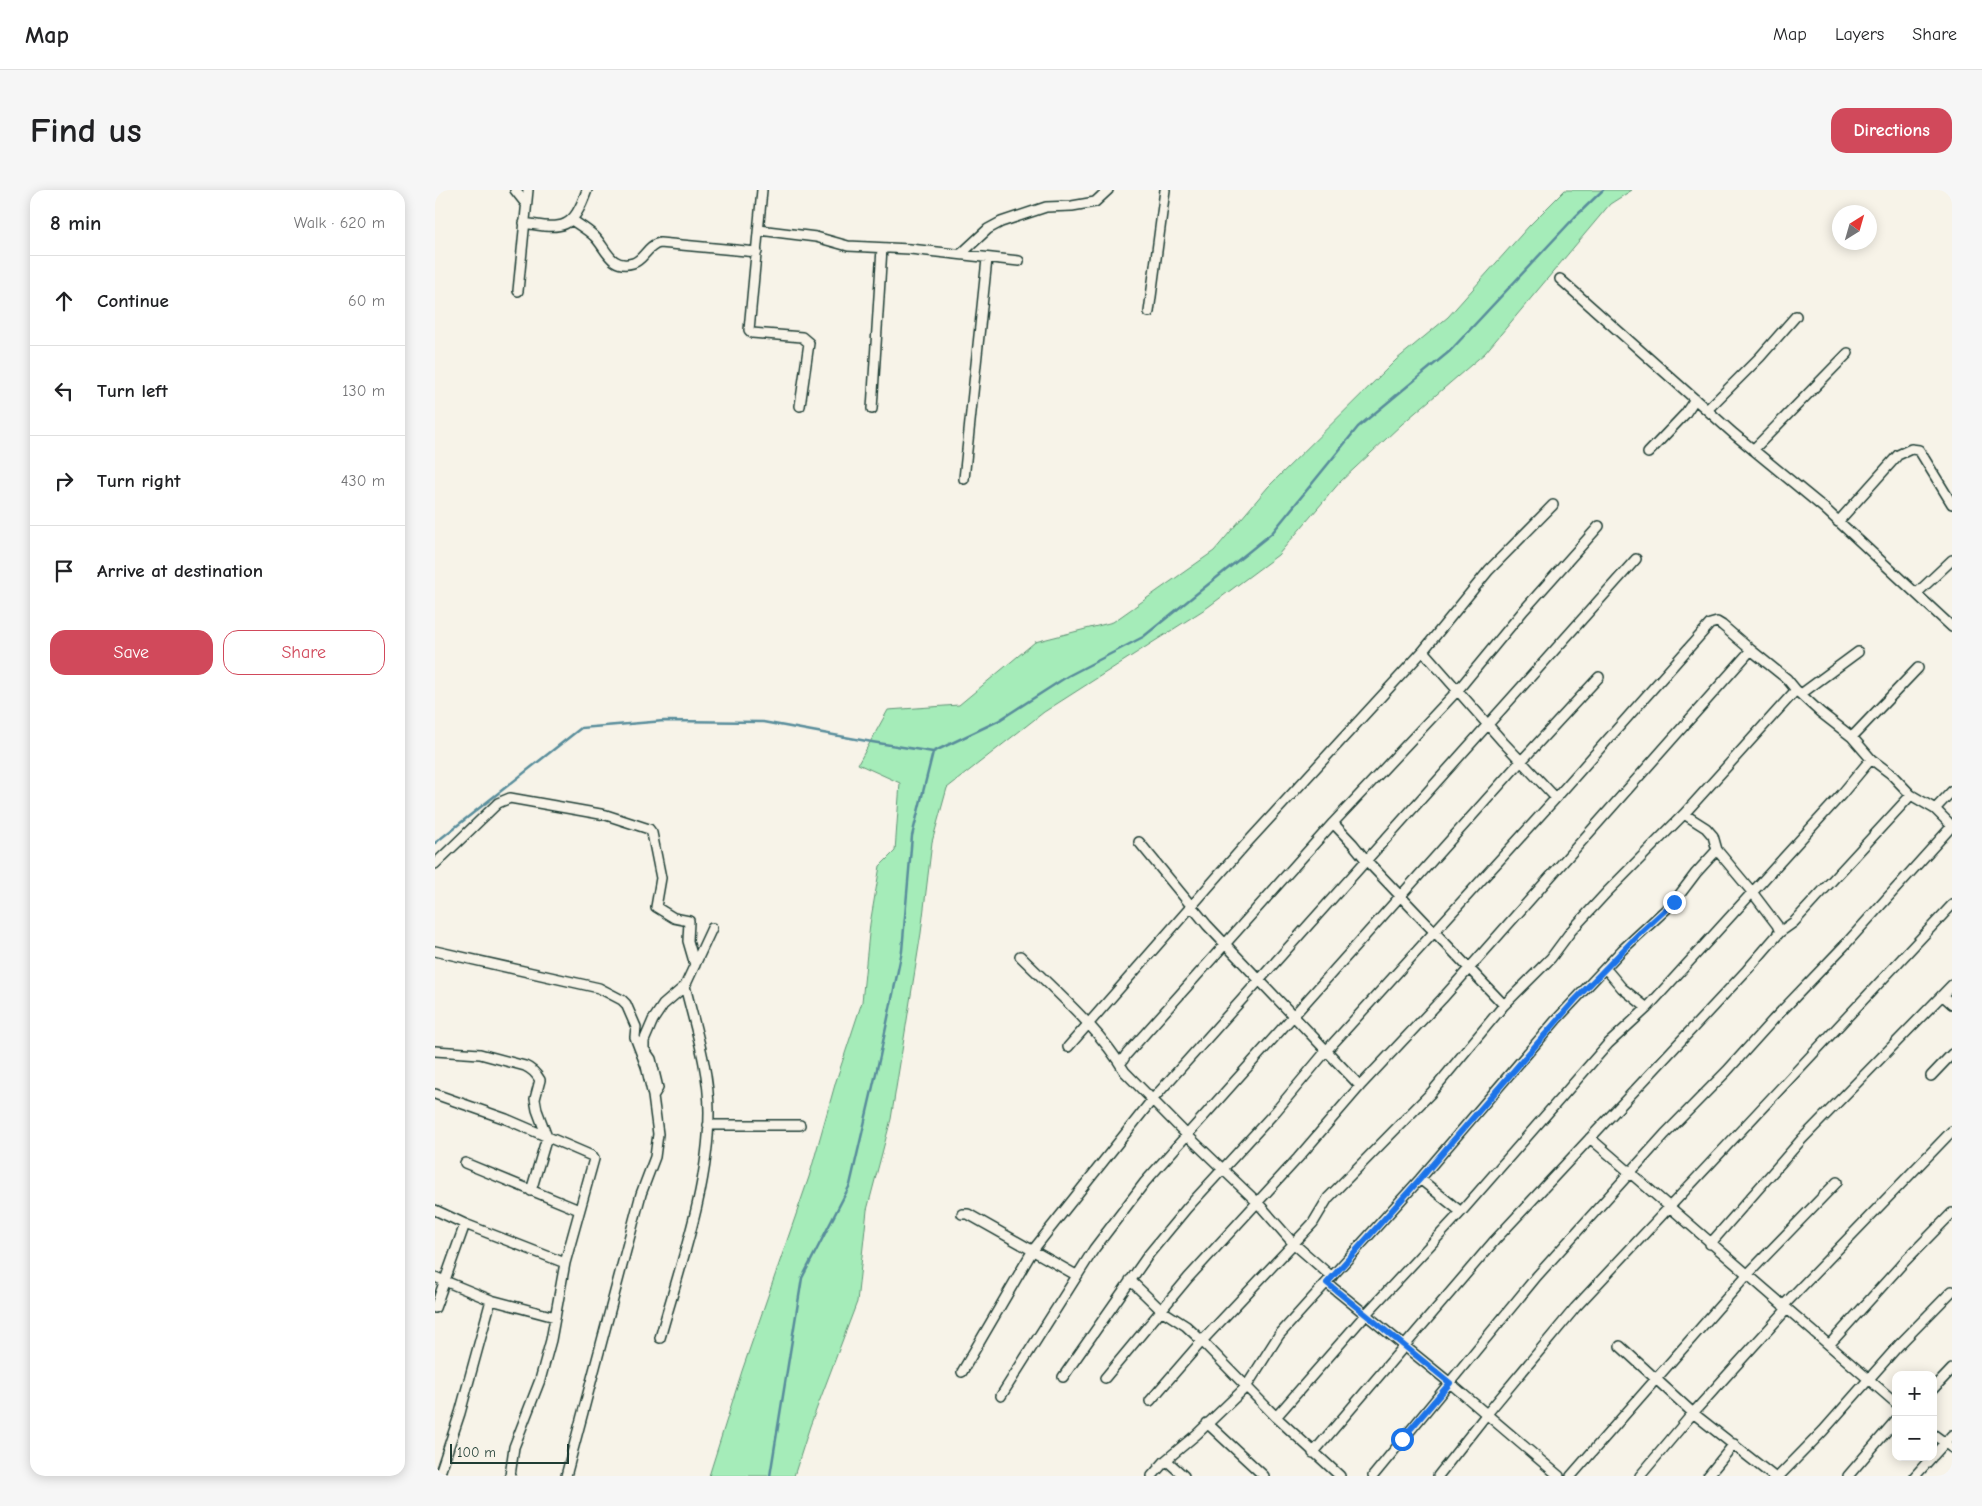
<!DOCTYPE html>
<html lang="en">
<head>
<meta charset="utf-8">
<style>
	body { margin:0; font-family:"Comic Neue",sans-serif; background:#f6f6f6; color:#202124 }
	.controls { position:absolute; right:15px; bottom:15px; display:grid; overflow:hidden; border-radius:10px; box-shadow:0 2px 12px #0003 }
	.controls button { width:45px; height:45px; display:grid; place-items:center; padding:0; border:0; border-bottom:1px solid #e0e0e0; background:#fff; color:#202124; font:25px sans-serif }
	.compass { position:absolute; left:1397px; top:15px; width:45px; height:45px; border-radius:50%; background:#fff; box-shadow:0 2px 12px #0003; rotate:37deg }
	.scale { position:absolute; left:15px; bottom:12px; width:119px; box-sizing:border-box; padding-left:5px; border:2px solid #1f3d34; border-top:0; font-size:14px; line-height:18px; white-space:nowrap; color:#1f3d34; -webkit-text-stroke:4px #f7f3e8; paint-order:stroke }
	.stop { position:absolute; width:15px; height:15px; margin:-11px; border:4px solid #1a73e8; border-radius:50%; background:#fff }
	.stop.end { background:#1a73e8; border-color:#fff; box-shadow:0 1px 5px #0008 }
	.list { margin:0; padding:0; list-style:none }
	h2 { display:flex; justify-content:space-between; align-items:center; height:65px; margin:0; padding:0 20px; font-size:21px }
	h2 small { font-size:16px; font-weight:400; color:#757577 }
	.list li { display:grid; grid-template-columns:32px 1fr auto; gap:15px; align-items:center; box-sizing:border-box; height:90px; padding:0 20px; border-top:1px solid #e0e0e0 }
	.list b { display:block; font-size:19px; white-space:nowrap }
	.list em { font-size:16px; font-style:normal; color:#757577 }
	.actions { display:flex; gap:10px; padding:15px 20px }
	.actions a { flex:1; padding:11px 0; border:1px solid #d1495b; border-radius:15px; text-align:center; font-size:18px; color:#d1495b }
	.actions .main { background:#d1495b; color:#fff }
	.icon { flex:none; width:28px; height:28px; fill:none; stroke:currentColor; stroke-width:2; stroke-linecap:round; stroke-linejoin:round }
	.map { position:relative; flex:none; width:1517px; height:1286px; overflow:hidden; border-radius:15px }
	header { display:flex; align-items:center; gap:30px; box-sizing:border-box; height:70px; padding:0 25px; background:#fff; border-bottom:1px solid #e0e0e0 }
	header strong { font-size:24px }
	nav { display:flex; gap:28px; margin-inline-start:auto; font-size:18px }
	.intro { display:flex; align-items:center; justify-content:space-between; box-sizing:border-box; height:120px; padding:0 30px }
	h1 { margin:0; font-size:35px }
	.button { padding:12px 22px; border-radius:15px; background:#d1495b; color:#fff; font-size:18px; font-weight:700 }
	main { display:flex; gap:30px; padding:0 30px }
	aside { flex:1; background:#fff; border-radius:15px; box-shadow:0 2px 12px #0003 }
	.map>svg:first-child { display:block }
	.green { fill:#a5ecb9; stroke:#629476 }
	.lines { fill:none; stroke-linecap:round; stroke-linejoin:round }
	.stream { stroke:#598d9b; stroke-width:2.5 }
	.street-casing { stroke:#1f3d34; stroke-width:12 }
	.street { stroke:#f7f3e8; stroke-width:9 }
	.route { stroke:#1a73e8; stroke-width:6 }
</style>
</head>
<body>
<header>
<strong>Map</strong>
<nav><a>Map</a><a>Layers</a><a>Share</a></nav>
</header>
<div class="intro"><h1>Find us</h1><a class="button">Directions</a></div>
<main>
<aside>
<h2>8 min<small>Walk · 620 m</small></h2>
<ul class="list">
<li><svg class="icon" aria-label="ahead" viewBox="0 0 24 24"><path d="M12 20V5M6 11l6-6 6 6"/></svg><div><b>Continue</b></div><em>60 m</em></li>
<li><svg class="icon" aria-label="left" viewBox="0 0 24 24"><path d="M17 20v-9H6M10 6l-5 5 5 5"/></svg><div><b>Turn left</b></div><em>130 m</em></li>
<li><svg class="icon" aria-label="right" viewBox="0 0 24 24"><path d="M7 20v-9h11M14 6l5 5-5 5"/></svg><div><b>Turn right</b></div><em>430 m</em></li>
<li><svg class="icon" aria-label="arrive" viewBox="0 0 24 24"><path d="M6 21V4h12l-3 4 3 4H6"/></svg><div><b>Arrive at destination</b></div></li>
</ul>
<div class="actions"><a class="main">Save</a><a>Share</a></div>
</aside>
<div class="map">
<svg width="1517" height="1286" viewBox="0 0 1517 1286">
	<rect width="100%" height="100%" fill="#f7f3e8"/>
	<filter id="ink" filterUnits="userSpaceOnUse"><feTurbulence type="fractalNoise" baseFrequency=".02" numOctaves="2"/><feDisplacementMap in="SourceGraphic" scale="10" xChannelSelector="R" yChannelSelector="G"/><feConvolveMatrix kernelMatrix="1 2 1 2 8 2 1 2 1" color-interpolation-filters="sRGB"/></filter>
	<g filter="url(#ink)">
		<path class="green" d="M1130,0h67l-22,14 -125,149 -83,71 -62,58 -62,73 -70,52 -164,105 -97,76 -15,54 -11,91 -30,186 -24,91 -10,92 -47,124 -16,50h-85l33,-105 67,-194 27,-96 26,-79 8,-78 10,-58 15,-15 5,-68 -42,-19 30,-54 71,-5 76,-63 78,-20 101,-71 54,-64 128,-127 52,-43 81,-91z"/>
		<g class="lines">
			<path class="stream" d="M0,653l146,-115 83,-7 99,1 109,20 61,10
				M335,1286l32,-198 48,-93 30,-129 22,-105 10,-115 21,-84 65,-31 70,-45 75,-39 129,-104 86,-106 92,-76 125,-134 28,-27"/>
			<g class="street-casing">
				<path id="street" d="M80,0l11,14
					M327,0l-13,140 3,3 50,4 7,6 -9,63
					M137,30c7,5 16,10 22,16 12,11 16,34 39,27 11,-3 14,-18 27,-20l97,9
					M89,33c40,7 49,6 63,-33
					M324,40l57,7 32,9 62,3 109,12
					M526,64l27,-25 13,-7 45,-15 26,-1 23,-4 13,-12
					M1125,89l174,155 90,74 128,119
					M83,101l10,-101
					M714,122l16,-122
					M437,219l10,-161
					M1273,219l52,-52 36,-41
					M1318,260l95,-97
					M1213,263l37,-39 10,-15
					M529,289l23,-220
					M1403,332l60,-67 13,-6 8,1 33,54
					M1482,403l35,-33
					M988,461l80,91 53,56
					M1366,504l57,-42
					M1417,547l66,-69
					M1500,619l17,-18
					M1249,624l22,14 7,8 4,14 35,42 25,33 3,7
					M898,633l20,21 13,16 138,145
					M704,652l68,83 153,161
					M0,674l63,-61 12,-5 96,17 43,14 3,4 9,45 -5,29 18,11 15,3 -1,20 7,24
					M0,761l164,37 23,12 4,4 10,23 -1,10 11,29 7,30 5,38 -3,23 -14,37 -75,282
					M585,766c36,36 79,72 105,116l62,63 70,67 36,41 39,34
					M1171,779l16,19 25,20
					M1507,805l10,9
					M633,857l178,-203 177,-193 66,-81 64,-65
					M0,861l45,3 45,12c7,3 11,7 15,14l-5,19 2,11 10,27 -16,54
					M686,873l5,-8 207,-232 125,-133 66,-80 75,-84
					M1496,886l21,-22
					M0,904l71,25 86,37 2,3 -29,104 -14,77 -11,40 -26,67 -4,29
					M218,906l5,-8 -7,-29 -7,-10v-8l9,-21 10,-15 22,-19 27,-58
					M273,935h92
					M1155,948l306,265
					M30,973l114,47
					M985,989l41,33
					M0,1020l30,14 100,39
					M527,1024h6l108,61
					M1275,1054l92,-105 150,-154
					M0,1087l56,23
					M695,1090l31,30 25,16 16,15 74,76 64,59
					M892,1093l123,100 109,93
					M1348,1116l169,-175
					M0,1118l30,-84
					M225,1148c20,-72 49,-151 49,-226 0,-43 -14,-85 -24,-126
					M1394,1155l75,-83 48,-49
					M1185,1156l73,67 80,63
					M527,1182l71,-122 119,-150 484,-541
					M628,1187l86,-123 38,-46 89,-97 51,-61 229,-252 154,-174 7,-2 5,3 29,25 36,29 9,11 24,22 32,25 19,22 20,15 20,21 24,14 17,17
					M670,1188l83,-100 110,-120 62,-72 82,-87 309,-349
					M1498,1199l19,-20
					M566,1206l93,-147 51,-67 368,-412 86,-93
					M715,1211l52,-60 111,-118 15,-25 103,-105 73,-88 47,-47 20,-27 36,-39 77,-78 112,-124
					M841,1227l90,-103 95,-102 147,-168 39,-36 194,-213 30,-36
					M772,1233l57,53
					M1498,1244l19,14
					M878,1263l182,-213 252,-270 33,-38 14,-10 117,-127
					M1498,1266l19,-21
					M731,1270l18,16
					M4,1286l21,-63 31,-113 64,17
					M717,1286l14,-16 31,-26 49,-47 33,-52 141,-156 136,-159 66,-70 52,-48 22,-29 21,-23
					M938,1286l164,-200 128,-142 62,-63 46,-51 71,-74 108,-120
					M1003,1286l48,-61 89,-107 377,-403
					M1136,1286l176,-201 90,-93
					M1205,1286l53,-63 94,-104
					M1273,1286l26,-32
					M1344,1286l44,-45 76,-86 53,-54
					M1413,1286l48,-56
					M1480,1286l17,-19"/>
			</g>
			<use href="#street" class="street"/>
		</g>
	</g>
	<g class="lines" filter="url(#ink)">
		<path class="route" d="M967,1249l48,-56 -123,-100 93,-104 155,-179 64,-66 35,-32"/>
	</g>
</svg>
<div class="controls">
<button>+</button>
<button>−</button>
</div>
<svg class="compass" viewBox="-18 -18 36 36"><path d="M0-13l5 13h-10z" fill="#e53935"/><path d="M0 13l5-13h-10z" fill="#757577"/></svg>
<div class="scale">100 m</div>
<div class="stop" style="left:967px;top:1249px"></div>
<div class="stop end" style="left:1239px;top:712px"></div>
</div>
</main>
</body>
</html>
